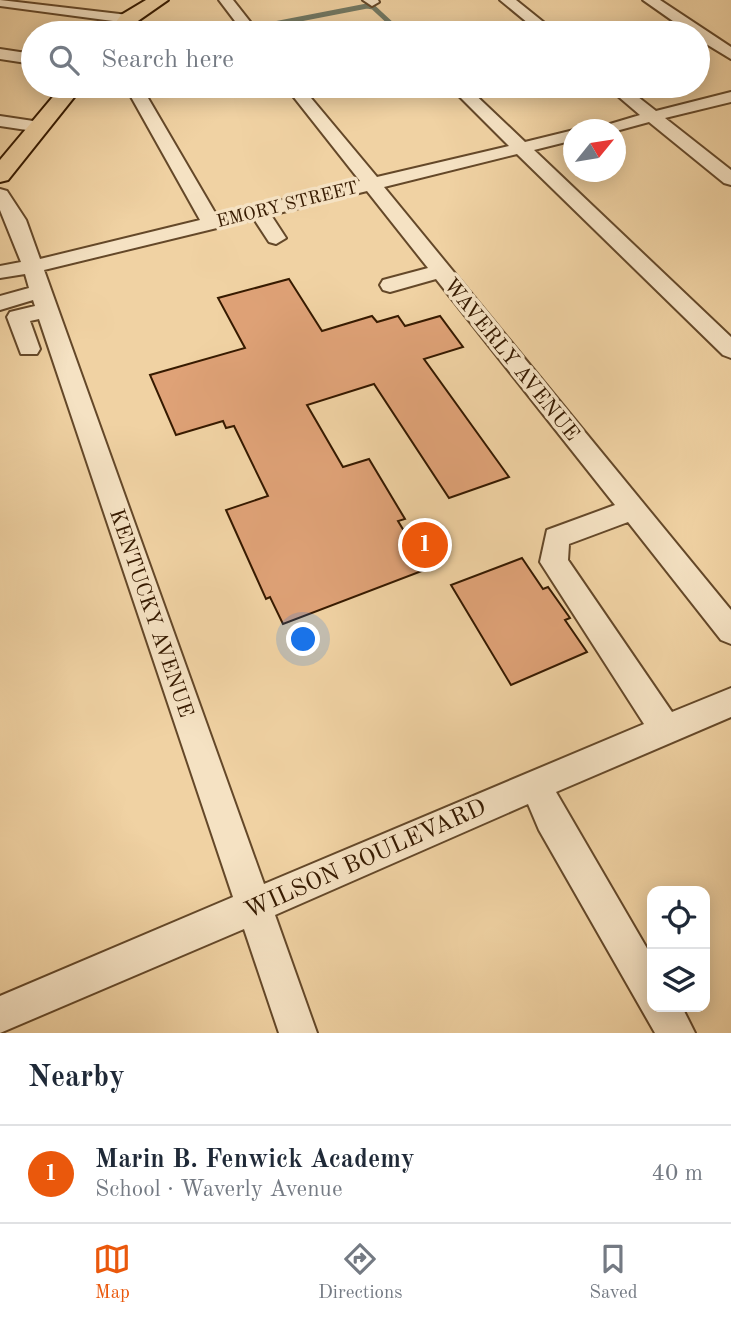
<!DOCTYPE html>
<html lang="en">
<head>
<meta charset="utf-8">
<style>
	body { margin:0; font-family:"Old Standard TT",serif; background:#f6f6f7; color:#1f2937 }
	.controls { position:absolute; right:21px; bottom:21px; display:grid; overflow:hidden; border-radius:14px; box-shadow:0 4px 18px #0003 }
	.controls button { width:63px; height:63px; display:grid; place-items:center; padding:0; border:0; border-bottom:2px solid #e0e1e3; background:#fff; color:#1f2937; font:35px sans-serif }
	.compass { position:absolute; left:563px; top:119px; width:63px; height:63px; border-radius:50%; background:#fff; box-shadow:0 4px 18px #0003; rotate:60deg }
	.you { position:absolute; left:304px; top:640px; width:24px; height:24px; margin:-18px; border:5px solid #fff; border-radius:50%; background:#1a73e8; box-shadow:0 0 0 10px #1a73e833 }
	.badge { display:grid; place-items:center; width:46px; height:46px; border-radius:50%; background:#ea580c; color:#fff; font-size:23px; font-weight:700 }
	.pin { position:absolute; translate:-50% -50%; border:4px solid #fff; box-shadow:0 2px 7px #0006 }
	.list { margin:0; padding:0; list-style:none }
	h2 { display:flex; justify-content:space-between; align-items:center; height:91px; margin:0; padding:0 28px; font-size:30px }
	h2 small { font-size:23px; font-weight:400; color:#747a83 }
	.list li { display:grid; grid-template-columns:46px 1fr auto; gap:21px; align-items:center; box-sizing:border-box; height:98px; padding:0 28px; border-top:2px solid #e0e1e3 }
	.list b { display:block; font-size:26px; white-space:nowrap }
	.list p { margin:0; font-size:23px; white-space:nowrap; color:#747a83 }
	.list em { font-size:23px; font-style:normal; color:#747a83 }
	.icon { flex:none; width:38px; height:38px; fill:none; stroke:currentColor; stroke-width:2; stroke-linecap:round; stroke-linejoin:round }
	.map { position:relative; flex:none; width:731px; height:1033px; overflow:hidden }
	.search { position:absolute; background:#fff; box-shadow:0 4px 18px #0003; left:21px; right:21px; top:21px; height:77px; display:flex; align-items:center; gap:18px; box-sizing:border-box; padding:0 24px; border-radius:38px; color:#747a83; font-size:26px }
	.sheet { height:189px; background:#fff }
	nav { display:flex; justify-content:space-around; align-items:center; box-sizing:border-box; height:98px; border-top:2px solid #e0e1e3; background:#fff; font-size:19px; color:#747a83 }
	nav a { display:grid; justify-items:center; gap:4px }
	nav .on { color:#ea580c }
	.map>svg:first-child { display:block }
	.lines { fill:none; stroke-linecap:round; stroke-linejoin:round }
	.stream { stroke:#727964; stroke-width:5 }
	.building { fill:#dfa277; stroke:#361a00; stroke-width:2 }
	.minor-casing { stroke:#644829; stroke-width:4 }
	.major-casing { stroke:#361a00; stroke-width:4 }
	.minor { fill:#f5e2c3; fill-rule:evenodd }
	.major { fill:#f0d2a3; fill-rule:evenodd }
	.labels { text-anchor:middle; stroke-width:7; stroke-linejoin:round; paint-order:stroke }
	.far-street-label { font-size:18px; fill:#361a00; stroke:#f5e2c3 }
	.street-label { font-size:21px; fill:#361a00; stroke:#f5e2c3 }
	.near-street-label { font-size:24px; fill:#361a00; stroke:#f5e2c3 }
</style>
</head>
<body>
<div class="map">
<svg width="731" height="1033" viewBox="0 0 731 1033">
	<rect width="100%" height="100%" fill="#f0d2a3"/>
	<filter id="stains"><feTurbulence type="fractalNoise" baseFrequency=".00286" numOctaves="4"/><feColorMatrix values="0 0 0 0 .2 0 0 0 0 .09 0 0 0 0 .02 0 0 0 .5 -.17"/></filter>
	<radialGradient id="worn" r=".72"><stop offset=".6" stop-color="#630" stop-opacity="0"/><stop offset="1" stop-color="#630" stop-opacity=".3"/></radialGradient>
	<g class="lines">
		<path class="stream" d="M269,25l98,-19 6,1 28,26"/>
	</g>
	<path class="building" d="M289,279l33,52 50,-15 5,6 21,-6 7,10 35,-10 23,31 -39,12 85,118 -60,21 -75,-114 -67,21 36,62 26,-8 36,60 -7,2 29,48 -144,55 -13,-27 -4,2 -40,-89 42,-14 -34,-70 -8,2 -3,-7 -47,14 -26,-60 95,-27 -27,-50z
		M522,558l21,31 5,-2 22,31 -5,2 22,32 -76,33 -60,-100z"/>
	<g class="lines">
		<g class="minor-casing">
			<path id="minor" d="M0,0l128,15 7,4 -7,4 -128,-17z
				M219,0h14l26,33h-15z
				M363,0h15l1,2 -7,4z
				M500,0h16l41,33h-17z
				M643,0h17l71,47v12l-33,-20v-6h-8z
				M0,49l33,5v10l-33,-5z
				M125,86h16l76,130 143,-35 -75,-95h16l76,91 132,-31 -60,-60h17l59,56 49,-12v10l-40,10 197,187v21l-8,-3 -206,-201 -133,33 347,423v34l-10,-4 -93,-118 -59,22 -1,16 104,152 59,-24v29l-175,75 96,165v50h30l13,26h-40l-116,-203 -11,-26 -253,111 42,118h-38l-35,-104 -244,104v-37l233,-99 -194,-578 -9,2 10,28 -3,5h-16l-14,-37 3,-5 25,-6 -2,-6 -33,10v-14l29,-8 -4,-14 -25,4v-12l21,-4 -21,-52v-21l7,2 19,29 14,39 160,-39zM367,191l61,77 -45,12 -3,5 3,5 7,2 46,-13 179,226 -68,25 -7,32 104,162 -380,160 -220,-614 210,-51 15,23 7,2 10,-6 -15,-23z
				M606,86h18l32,25 75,-19v10l-66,16 66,52v15l-7,-2 -75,-61 -33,9 -26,-1 50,-15z
				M0,116l40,6 9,5 -9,5 -40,-6z"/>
		</g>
		<g class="major-casing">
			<path id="major" d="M146,0h22l-33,23 -8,10h-19l13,-18z
				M62,86h21l-75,94 -8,2v-22z"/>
		</g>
		<use href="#minor" class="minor"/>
		<use href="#major" class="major"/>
	</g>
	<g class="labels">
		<g class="far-street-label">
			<text transform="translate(287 204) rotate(-14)" y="6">EMORY STREET</text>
		</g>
		<g class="street-label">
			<text transform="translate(512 359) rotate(51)" y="7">WAVERLY AVENUE</text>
			<text transform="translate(152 613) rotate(71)" y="7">KENTUCKY AVENUE</text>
		</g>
		<g class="near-street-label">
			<text transform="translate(365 858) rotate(-24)" y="8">WILSON BOULEVARD</text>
		</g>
	</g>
	<rect width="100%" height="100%" filter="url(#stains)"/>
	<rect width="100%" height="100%" fill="url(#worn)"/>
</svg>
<div class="controls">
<button><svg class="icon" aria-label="locate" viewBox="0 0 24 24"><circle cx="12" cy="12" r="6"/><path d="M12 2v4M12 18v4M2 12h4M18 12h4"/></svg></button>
<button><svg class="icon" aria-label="layers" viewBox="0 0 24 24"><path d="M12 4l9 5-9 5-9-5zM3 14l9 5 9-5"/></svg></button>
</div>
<svg class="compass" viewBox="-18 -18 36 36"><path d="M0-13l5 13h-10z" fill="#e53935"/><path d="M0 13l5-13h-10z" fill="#747a83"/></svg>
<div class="you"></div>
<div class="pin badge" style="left:425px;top:545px">1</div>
<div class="search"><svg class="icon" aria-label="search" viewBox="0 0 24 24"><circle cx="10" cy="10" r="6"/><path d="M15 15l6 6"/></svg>Search here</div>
</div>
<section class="sheet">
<h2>Nearby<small></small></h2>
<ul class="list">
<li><span class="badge">1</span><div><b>Marin B. Fenwick Academy</b><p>School · Waverly Avenue</p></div><em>40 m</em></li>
</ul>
</section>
<nav>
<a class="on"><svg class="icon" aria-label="map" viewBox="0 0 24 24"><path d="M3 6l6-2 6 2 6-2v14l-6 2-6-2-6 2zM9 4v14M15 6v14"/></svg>Map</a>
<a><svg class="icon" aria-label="directions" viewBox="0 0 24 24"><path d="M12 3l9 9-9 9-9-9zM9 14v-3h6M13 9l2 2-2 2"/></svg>Directions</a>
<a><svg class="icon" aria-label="saved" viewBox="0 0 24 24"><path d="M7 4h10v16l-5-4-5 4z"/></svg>Saved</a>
</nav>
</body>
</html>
